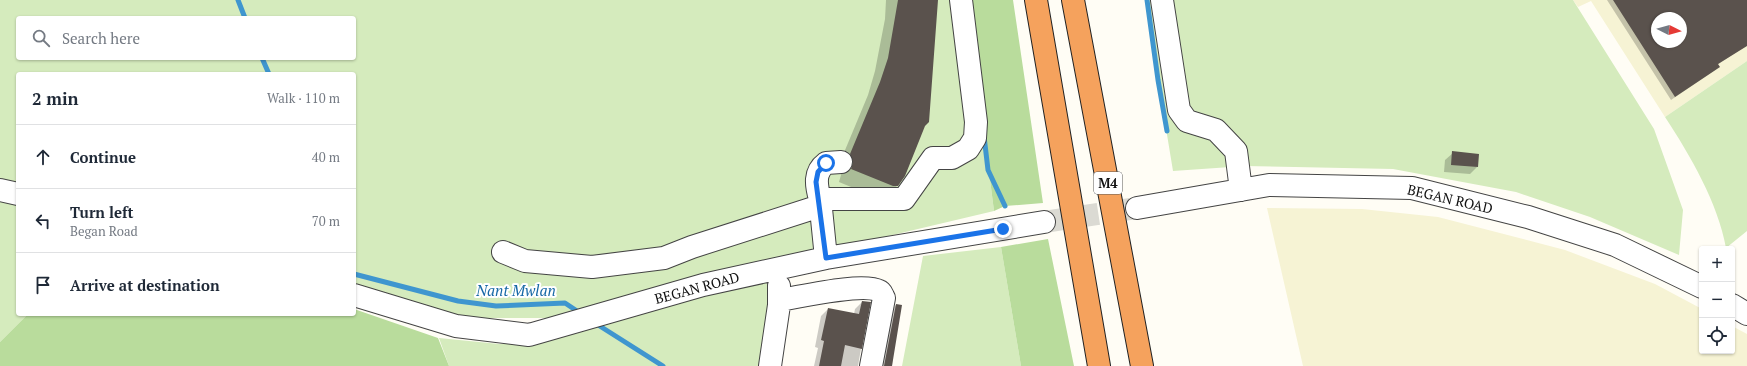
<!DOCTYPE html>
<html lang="en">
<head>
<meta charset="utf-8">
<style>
	body { margin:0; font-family:"PT Serif",serif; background:#f2f2f3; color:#1f2937 }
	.controls { position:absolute; right:12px; bottom:12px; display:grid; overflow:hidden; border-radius:4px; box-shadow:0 1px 3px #0004 }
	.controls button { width:36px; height:36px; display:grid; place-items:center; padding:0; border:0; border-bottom:1px solid #e0e1e3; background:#fff; color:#1f2937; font:20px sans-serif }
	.compass { position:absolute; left:1651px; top:12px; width:36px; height:36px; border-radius:50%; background:#fff; box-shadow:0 1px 3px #0004; rotate:96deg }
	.stop { position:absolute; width:12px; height:12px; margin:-9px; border:3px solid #1a73e8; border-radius:50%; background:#fff }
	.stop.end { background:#1a73e8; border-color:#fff; box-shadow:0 1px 4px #0008 }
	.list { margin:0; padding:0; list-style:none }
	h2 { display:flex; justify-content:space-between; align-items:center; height:52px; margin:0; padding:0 16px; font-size:17px }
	h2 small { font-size:13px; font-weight:400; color:#747a83 }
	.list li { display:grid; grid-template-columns:26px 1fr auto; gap:12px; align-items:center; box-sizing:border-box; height:64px; padding:0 16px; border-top:1px solid #e0e1e3 }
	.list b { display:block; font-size:15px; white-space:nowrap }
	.list p { margin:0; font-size:13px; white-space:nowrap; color:#747a83 }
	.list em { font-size:13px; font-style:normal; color:#747a83 }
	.icon { flex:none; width:22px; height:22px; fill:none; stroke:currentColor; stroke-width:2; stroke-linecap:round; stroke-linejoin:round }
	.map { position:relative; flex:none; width:1747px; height:366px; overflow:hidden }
	.search { position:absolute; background:#fff; box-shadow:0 1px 3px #0004; left:16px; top:16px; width:340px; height:44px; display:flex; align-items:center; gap:10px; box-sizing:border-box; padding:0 14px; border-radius:4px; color:#747a83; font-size:15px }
	.panel { position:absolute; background:#fff; box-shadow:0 1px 3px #0004; left:16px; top:72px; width:340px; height:244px; border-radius:4px }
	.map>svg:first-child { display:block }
	.farmland { fill:#f6f3d4; fill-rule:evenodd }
	.green { fill:#d5ebbd; fill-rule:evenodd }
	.forest { fill:#b9dc9c }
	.shadow { fill:#0003; fill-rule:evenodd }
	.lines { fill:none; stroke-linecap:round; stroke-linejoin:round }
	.stream { stroke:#3f96cf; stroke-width:5 }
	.building { fill:#5a524d; fill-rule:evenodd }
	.minor-tunnel { stroke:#dbdad3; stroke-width:22; stroke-dasharray:22 11; stroke-linecap:butt }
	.minor-casing { stroke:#444; stroke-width:24 }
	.highway-casing { stroke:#222; stroke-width:24 }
	.minor { stroke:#fff; stroke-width:22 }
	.highway { stroke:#f5a25d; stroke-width:22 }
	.route { stroke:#1a73e8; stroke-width:5 }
	.labels { text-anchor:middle; stroke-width:4; stroke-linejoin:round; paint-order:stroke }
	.shield { fill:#fff; stroke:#585858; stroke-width:1 }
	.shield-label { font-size:13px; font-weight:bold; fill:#111 }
	.street-label { font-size:14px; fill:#111; stroke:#fff }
	.water-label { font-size:15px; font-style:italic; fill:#1768a6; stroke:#fff }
</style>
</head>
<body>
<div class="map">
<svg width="1747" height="366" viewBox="0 0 1747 366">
	<rect width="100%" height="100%" fill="#fffdf5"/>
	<path class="farmland" d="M1573,0h174v61l-82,56 -74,-116 -13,6zM1657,18h24v24h-24z
		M1267,208l95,1 76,8 127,33 90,34 47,25v42h30v-25l15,8v32h-444z"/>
	<path class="green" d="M0,0h967l27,211 -224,53 -212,54h-76l-41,-4 -87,-28v-212h-336v110l-18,-5zM18,18h336v40h-336z
		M1147,0h426l81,129 29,81 -4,45 -89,-38 -74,-25 -123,-23 -148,-3 -72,5 -15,-91z
		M1747,61v170l-21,17c-8,-45 -36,-93 -61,-131z
		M0,201l18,4v109h10l-28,28z
		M1001,247l20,119h-119l21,-110z
		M762,280l14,11 -10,75h-317l-10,-28 60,6h28l51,-11 70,-25z"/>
	<path class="forest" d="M967,0h46l30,203 -38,3 -11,5z
		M1048,239l26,127h-53l-20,-119z
		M354,309l84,29 11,28h-449v-24l28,-28h326z"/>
	<path class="shadow" d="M886,0h51l-13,125 -27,61 -13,13h-4l-41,-17 2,-7 -3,-8 30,-72 7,-24 10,-52z
		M1607,0h140v45l-30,20 1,2 -3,3 -44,30zM1657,18h24v24h-24z
		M1453,153l24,14 -7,7 -26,-2 1,-12z
		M862,302h7l-11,64h-44l4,-18 -3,-1 6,-31 7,-7 26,5 1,-5z
		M896,305l-4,61h-14l11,-54z"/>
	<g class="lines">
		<path class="stream" d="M238,0l7,18
			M1147,0l11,80 9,51
			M262,58l7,16
			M984,136l4,34 17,36
			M354,274l104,27 38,5 69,-3 15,10
			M595,323l68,43"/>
	</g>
	<path class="building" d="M898,0h40l-9,122 -4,4 -20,50 -7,10h-5l-42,-17 2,-7 -3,-8 30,-72 8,-24z
		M1613,0h134v46l-29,18 2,3 -45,30zM1657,18h24v24h-24z
		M1452,151l27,3 -1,13 -27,-2z
		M862,301l9,1 -9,47 -17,-4 -4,21h-22l5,-25 -3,-1 7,-32 31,6z
		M896,304l6,1 -10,61h-8z"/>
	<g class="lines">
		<path class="minor-tunnel" d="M1044,222l93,-14"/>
		<g class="minor-casing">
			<path id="minor" d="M1162,0l17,110 8,11 29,9 20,21 5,39
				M0,190l18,4
				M820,199c-4,-14 -6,-27 6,-36l15,-1
				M1137,208l132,-23 143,3 116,29 87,28 87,42
				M503,252l22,9 67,6 72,-9 28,-11 128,-41
				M826,258l-6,-59h84l29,-41h19l16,-9 7,-11 1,-16 -15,-122
				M354,295l102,31 73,9 174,-50 123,-27 218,-36
				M779,300c21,-3 84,-18 100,-9 3,1 3,4 5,7l-13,68
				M1732,305l15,9
				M770,366l9,-61v-19"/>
		</g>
		<g class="highway-casing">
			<path id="highway" d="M1036,0l63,366
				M1073,0l69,366"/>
		</g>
		<use href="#minor" class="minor"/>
		<use href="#highway" class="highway"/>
	</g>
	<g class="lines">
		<path class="route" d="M826,163l-8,9 -2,10 10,76 177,-29"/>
	</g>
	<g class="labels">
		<rect class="shield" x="1094" y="172" width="28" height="22" rx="3"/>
		<g class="shield-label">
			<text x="1108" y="188">M4</text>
		</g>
		<g class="street-label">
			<text transform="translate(1450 199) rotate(13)" y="5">BEGAN ROAD</text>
			<text transform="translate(697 288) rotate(-15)" y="5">BEGAN ROAD</text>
		</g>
		<g class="water-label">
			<text x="516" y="296">Nant Mwlan</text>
		</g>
	</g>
</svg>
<div class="controls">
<button>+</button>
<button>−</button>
<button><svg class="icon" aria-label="locate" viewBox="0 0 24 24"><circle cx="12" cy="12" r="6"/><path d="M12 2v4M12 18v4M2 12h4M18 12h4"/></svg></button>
</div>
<svg class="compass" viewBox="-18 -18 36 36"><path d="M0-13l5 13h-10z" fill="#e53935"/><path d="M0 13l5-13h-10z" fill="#747a83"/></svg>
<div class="stop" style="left:826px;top:163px"></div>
<div class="stop end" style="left:1003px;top:229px"></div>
<div class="search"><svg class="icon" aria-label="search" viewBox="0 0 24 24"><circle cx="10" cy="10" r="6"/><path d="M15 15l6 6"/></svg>Search here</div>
<section class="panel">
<h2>2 min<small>Walk · 110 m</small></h2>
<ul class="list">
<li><svg class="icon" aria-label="ahead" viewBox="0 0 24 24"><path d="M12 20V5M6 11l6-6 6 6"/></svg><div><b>Continue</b></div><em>40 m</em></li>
<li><svg class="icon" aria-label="left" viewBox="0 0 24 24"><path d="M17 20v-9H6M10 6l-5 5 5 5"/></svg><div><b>Turn left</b><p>Began Road</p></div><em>70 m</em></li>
<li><svg class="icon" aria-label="arrive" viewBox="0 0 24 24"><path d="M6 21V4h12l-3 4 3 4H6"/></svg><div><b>Arrive at destination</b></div></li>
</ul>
</section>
</div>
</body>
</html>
